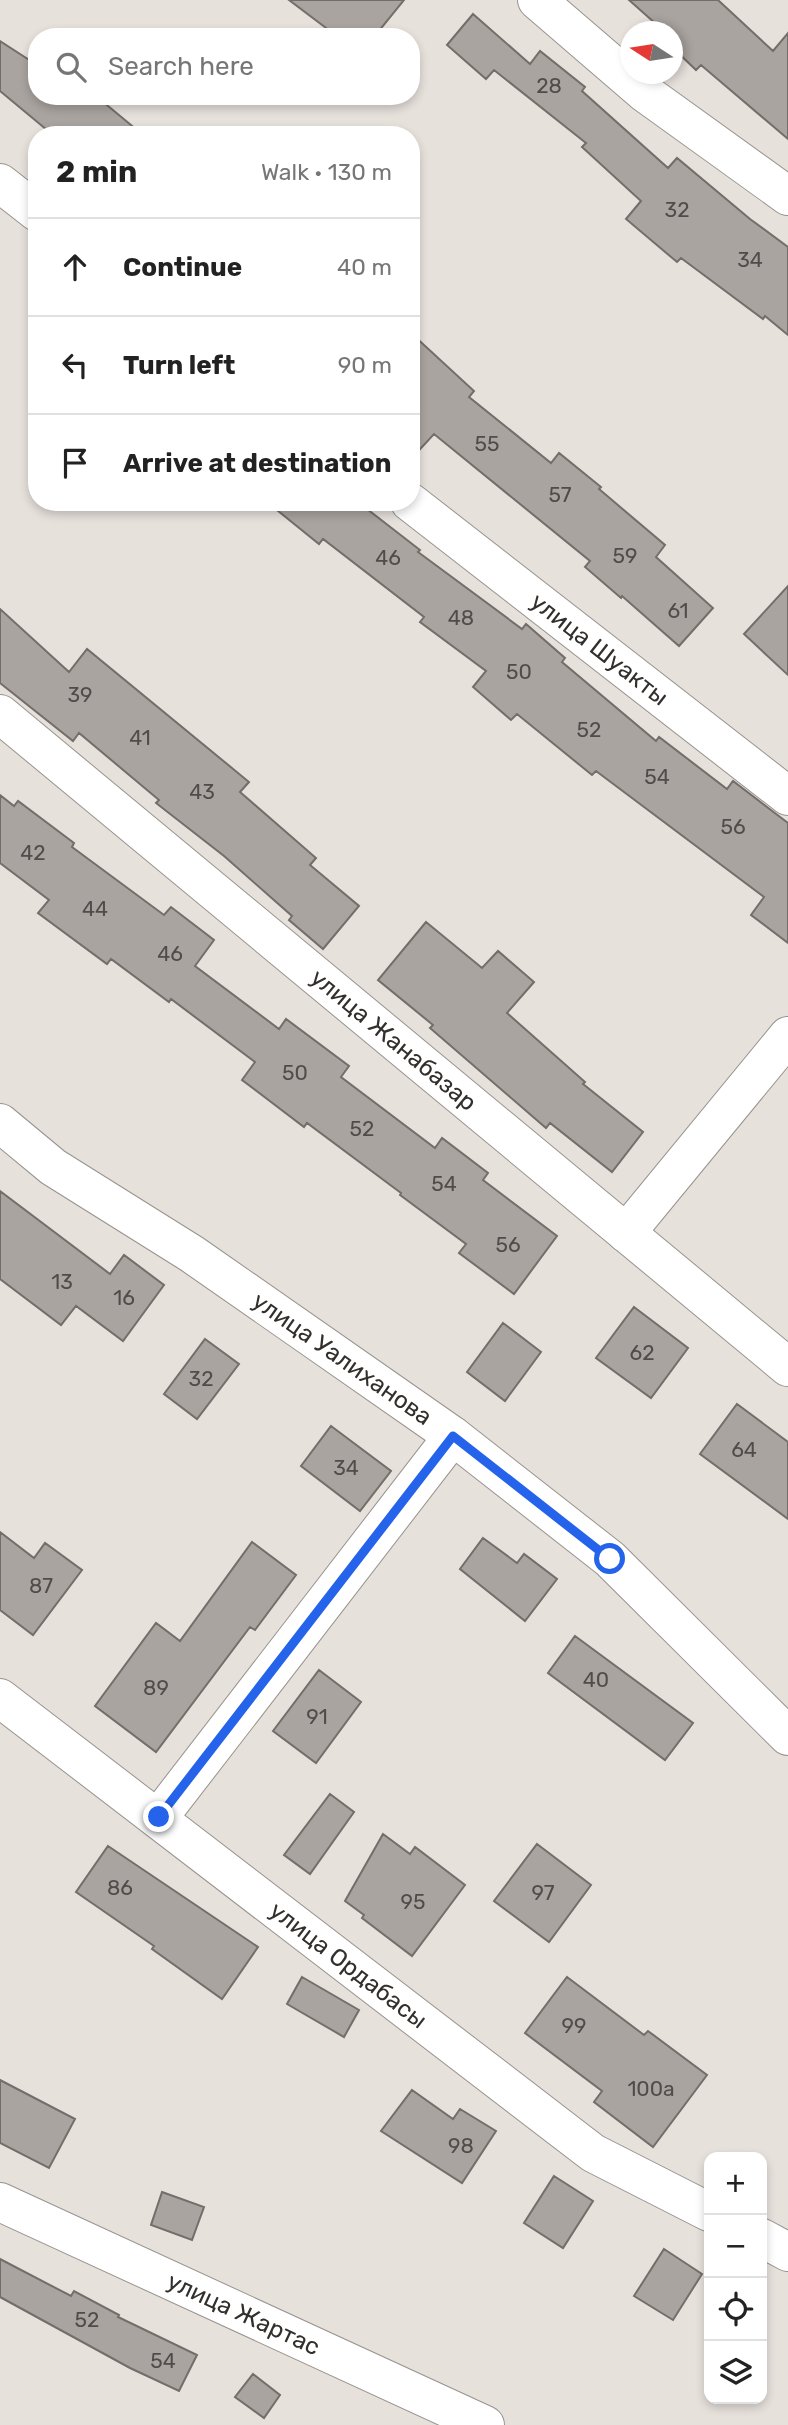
<!DOCTYPE html>
<html lang="en">
<head>
<meta charset="utf-8">
<style>
	body { margin:0; font-family:Rubik,sans-serif; background:#f6f6f6; color:#222 }
	.controls { position:absolute; right:21px; bottom:21px; display:grid; overflow:hidden; border-radius:14px; box-shadow:0 4px 10px #0003 }
	.controls button { width:63px; height:63px; display:grid; place-items:center; padding:0; border:0; border-bottom:2px solid #e0e0e0; background:#fff; color:#222; font:35px sans-serif }
	.compass { position:absolute; left:620px; top:21px; width:63px; height:63px; border-radius:50%; background:#fff; box-shadow:0 4px 10px #0003; rotate:282deg }
	.stop { position:absolute; width:21px; height:21px; margin:-16px; border:5px solid #2563eb; border-radius:50%; background:#fff }
	.stop.end { background:#2563eb; border-color:#fff; box-shadow:0 2px 7px #0008 }
	.list { margin:0; padding:0; list-style:none }
	h2 { display:flex; justify-content:space-between; align-items:center; height:91px; margin:0; padding:0 28px; font-size:30px }
	h2 small { font-size:23px; font-weight:400; color:#767676 }
	.list li { display:grid; grid-template-columns:46px 1fr auto; gap:21px; align-items:center; box-sizing:border-box; height:98px; padding:0 28px; border-top:2px solid #e0e0e0 }
	.list b { display:block; font-size:26px; white-space:nowrap }
	.list em { font-size:23px; font-style:normal; color:#767676 }
	.icon { flex:none; width:38px; height:38px; fill:none; stroke:currentColor; stroke-width:2; stroke-linecap:round; stroke-linejoin:round }
	.map { position:relative; flex:none; width:788px; height:2425px; overflow:hidden }
	.search { position:absolute; background:#fff; box-shadow:0 4px 10px #0003; left:28px; top:28px; width:392px; height:77px; display:flex; align-items:center; gap:18px; box-sizing:border-box; padding:0 24px; border-radius:28px; color:#767676; font-size:26px }
	.panel { position:absolute; background:#fff; box-shadow:0 4px 10px #0003; left:28px; top:126px; width:392px; height:385px; border-radius:28px }
	.map>svg:first-child { display:block }
	.building { fill:#aaa4a0; stroke:#736e6a; stroke-width:2 }
	.lines { fill:none; stroke-linecap:round; stroke-linejoin:round }
	.minor-casing { stroke:#99938f; stroke-width:40 }
	.minor { stroke:#fff; stroke-width:38 }
	.route { stroke:#2563eb; stroke-width:9 }
	.labels { text-anchor:middle; stroke-width:5; stroke-linejoin:round; paint-order:stroke }
	.number-label { font-size:21px; fill:#504c4a }
	.street-label { font-size:24px; fill:#322f2d; stroke:#f4eee9 }
</style>
</head>
<body>
<div class="map">
<svg width="788" height="2425" viewBox="0 0 788 2425">
	<rect width="100%" height="100%" fill="#e7e1dc"/>
	<path class="building" d="M289,0h115l-30,37h-36z
		M629,0h89l55,51 15,-18v106l-87,-74 -5,5 -23,-22v-16h-8z
		M473,14l57,50 10,-13 45,36 -3,4 86,77 9,-10 73,61 38,28v88l-23,-19 -2,3 -82,-61 -4,4 -51,-43 15,-18 -59,-54 4,-4 -92,-73 -8,9 -39,-34z
		M0,41l37,24v31h59l47,39h-90l-53,-44z
		M411,333l63,58 -5,6 82,66 8,-10 42,34 -2,2 66,56 -9,12 57,51 -34,38 -57,-50 -1,2 -36,-31 5,-6 -156,-127 -23,25z
		M267,502h91l62,48 -2,2 104,77 4,-5 39,34 -3,4 94,79 3,-4 68,52 6,-8 55,42v120l-37,-28 13,-18 -168,-126 -4,4 -75,-61 -6,6 -38,-33 13,-16 -66,-49 4,-5 -101,-78 -4,5z
		M788,586v89l-44,-41z
		M0,609l69,63 18,-23 162,133 -9,10 76,66 -6,7 49,41 -36,43 -34,-29 3,-4 -68,-60 -68,-53 3,-3 -80,-67 -6,8 -73,-58z
		M0,795l14,11 4,-5 56,42 -2,4 92,68 7,-8 43,33 -19,26 84,63 7,-10 63,47 -8,11 94,71 7,-10 46,35 -5,7 74,56 -43,58 -55,-41 7,-9 -66,-49 1,-2 -94,-70 -3,4 -62,-47 13,-18 -84,-63 -2,3 -58,-43 -4,5 -69,-51 11,-13 -49,-37z
		M426,922l56,46 16,-17 36,31 -27,31 78,69 -2,2 60,48 -31,40 -62,-49 -4,5 -116,-100 3,-3 -55,-45z
		M0,1191l110,83 14,-19 40,30 -41,56 -47,-35 -15,19 -61,-46z
		M634,1307l54,41 -37,50 -55,-40z
		M503,1323l38,29 -36,49 -38,-29z
		M205,1339l34,25 -42,55 -33,-25z
		M737,1404l51,38v77l-88,-65z
		M331,1426l60,45 -31,40 -59,-45z
		M0,1532l34,26 11,-15 37,27 -49,65 -33,-25z
		M483,1538l34,25 7,-9 33,25 -32,42 -65,-52z
		M252,1542l44,33 -41,55 -5,-3 -94,125 -61,-46 61,-83 24,18z
		M575,1636l118,87 -28,37 -117,-87z
		M319,1670l42,32 -45,61 -43,-32z
		M330,1794l24,18 -44,62 -26,-19z
		M383,1834l27,20 5,-7 50,38 -53,71 -50,-38 2,-3 -19,-14z
		M537,1844l54,41 -42,57 -55,-41z
		M108,1846l150,101 -36,52 -70,-50 2,-3 -78,-54z
		M302,1977l57,33 -15,27 -57,-33z
		M567,1977l77,58 4,-4 59,44 -54,72 -59,-45 8,-11 -77,-58z
		M0,2080l75,39 -26,49 -49,-25z
		M412,2090l41,29 7,-10 36,22 -34,52 -81,-52z
		M554,2176l39,25 -30,47 -39,-25z
		M162,2192l42,15 -12,33 -41,-15z
		M664,2249l38,25 -29,46 -39,-24z
		M0,2259l71,37 3,-5 45,24 -1,2 79,38 -18,36 -49,-23 -130,-71z
		M253,2374l27,21 -16,23 -29,-21z"/>
	<g class="lines">
		<g class="minor-casing">
			<g id="minor">
				<path d="M537,0l108,93 143,103"/>
				<path d="M0,183l37,29"/>
				<path id="s1" d="M410,502l378,294"/>
				<path id="s2" d="M0,714l788,653"/>
				<path id="s3" d="M0,1123l53,44 139,87 261,182 157,123 178,177"/>
				<path d="M626,1233l162,-197"/>
				<path id="s4" d="M0,1698l593,455 116,59"/>
				<path d="M159,1817l294,-381"/>
				<path id="s5" d="M0,2202l485,223"/>
				<path d="M762,2238l26,14"/>
			</g>
		</g>
		<use href="#minor" class="minor"/>
	</g>
	<g class="lines">
		<path class="route" d="M159,1817l294,-381 157,123"/>
	</g>
	<g class="labels">
		<g class="number-label">
			<text x="549" y="93">28</text>
			<text x="677" y="217">32</text>
			<text x="750" y="267">34</text>
			<text x="487" y="451">55</text>
			<text x="560" y="502">57</text>
			<text x="625" y="563">59</text>
			<text x="388" y="565">46</text>
			<text x="678" y="618">61</text>
			<text x="461" y="625">48</text>
			<text x="519" y="679">50</text>
			<text x="80" y="702">39</text>
			<text x="589" y="737">52</text>
			<text x="140" y="745">41</text>
			<text x="657" y="784">54</text>
			<text x="202" y="799">43</text>
			<text x="733" y="834">56</text>
			<text x="33" y="860">42</text>
			<text x="95" y="916">44</text>
			<text x="170" y="961">46</text>
			<text x="295" y="1080">50</text>
			<text x="362" y="1136">52</text>
			<text x="444" y="1191">54</text>
			<text x="508" y="1252">56</text>
			<text x="62" y="1289">13</text>
			<text x="124" y="1305">16</text>
			<text x="642" y="1360">62</text>
			<text x="201" y="1386">32</text>
			<text x="744" y="1457">64</text>
			<text x="346" y="1475">34</text>
			<text x="41" y="1593">87</text>
			<text x="596" y="1687">40</text>
			<text x="156" y="1695">89</text>
			<text x="317" y="1724">91</text>
			<text x="120" y="1895">86</text>
			<text x="543" y="1900">97</text>
			<text x="413" y="1909">95</text>
			<text x="574" y="2033">99</text>
			<text x="651" y="2096">100а</text>
			<text x="461" y="2153">98</text>
			<text x="87" y="2327">52</text>
			<text x="163" y="2368">54</text>
		</g>
		<g class="street-label">
			<text dy="8" stroke="none"><textPath href="#s1" startOffset="240">улица Шуакты</textPath></text>
			<text dy="8" stroke="none"><textPath href="#s2" startOffset="511">улица Жанабазар</textPath></text>
			<text dy="8" stroke="none"><textPath href="#s3" startOffset="416">улица Уалиханова</textPath></text>
			<text dy="8" stroke="none"><textPath href="#s4" startOffset="439">улица Ордабасы</textPath></text>
			<text dy="8" stroke="none"><textPath href="#s5" startOffset="268">улица Жартас</textPath></text>
		</g>
	</g>
</svg>
<div class="controls">
<button>+</button>
<button>−</button>
<button><svg class="icon" aria-label="locate" viewBox="0 0 24 24"><circle cx="12" cy="12" r="6"/><path d="M12 2v4M12 18v4M2 12h4M18 12h4"/></svg></button>
<button><svg class="icon" aria-label="layers" viewBox="0 0 24 24"><path d="M12 4l9 5-9 5-9-5zM3 14l9 5 9-5"/></svg></button>
</div>
<svg class="compass" viewBox="-18 -18 36 36"><path d="M0-13l5 13h-10z" fill="#e53935"/><path d="M0 13l5-13h-10z" fill="#767676"/></svg>
<div class="stop" style="left:610px;top:1559px"></div>
<div class="stop end" style="left:159px;top:1817px"></div>
<div class="search"><svg class="icon" aria-label="search" viewBox="0 0 24 24"><circle cx="10" cy="10" r="6"/><path d="M15 15l6 6"/></svg>Search here</div>
<section class="panel">
<h2>2 min<small>Walk · 130 m</small></h2>
<ul class="list">
<li><svg class="icon" aria-label="ahead" viewBox="0 0 24 24"><path d="M12 20V5M6 11l6-6 6 6"/></svg><div><b>Continue</b></div><em>40 m</em></li>
<li><svg class="icon" aria-label="left" viewBox="0 0 24 24"><path d="M17 20v-9H6M10 6l-5 5 5 5"/></svg><div><b>Turn left</b></div><em>90 m</em></li>
<li><svg class="icon" aria-label="arrive" viewBox="0 0 24 24"><path d="M6 21V4h12l-3 4 3 4H6"/></svg><div><b>Arrive at destination</b></div></li>
</ul>
</section>
</div>
</body>
</html>
